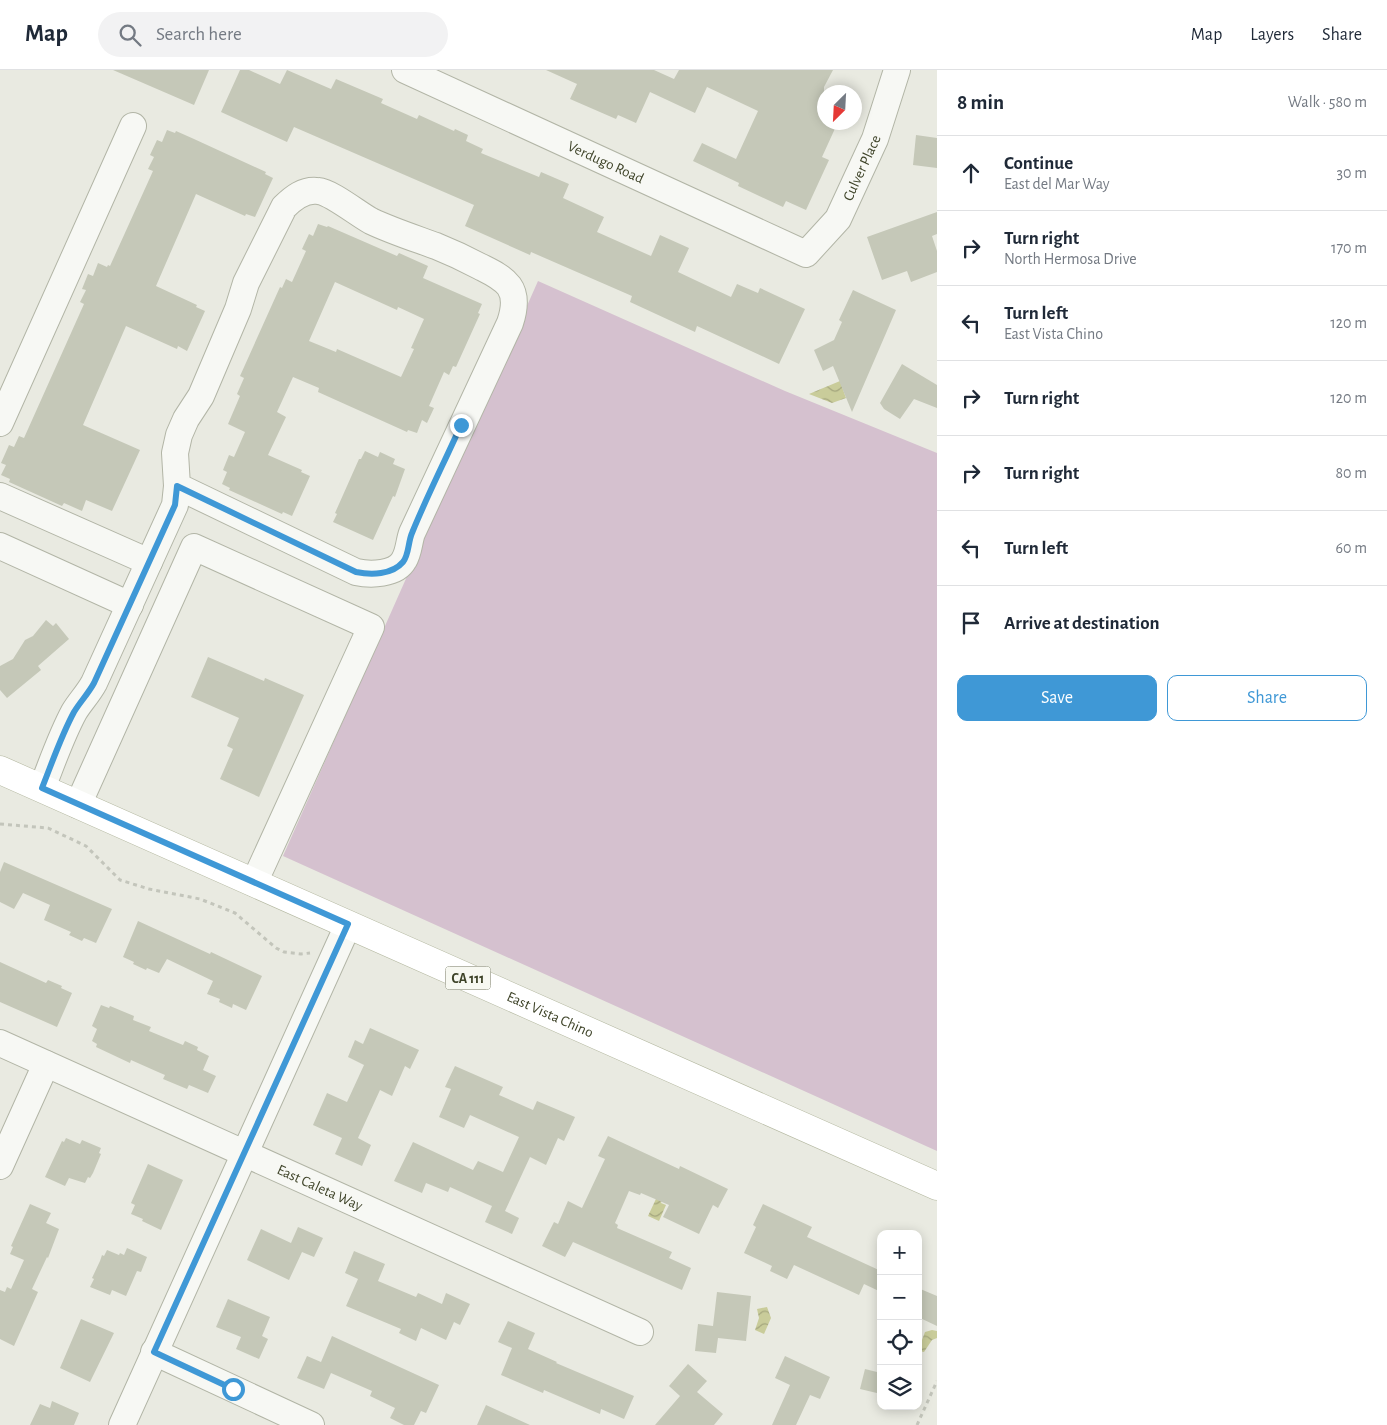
<!DOCTYPE html>
<html lang="en">
<head>
<meta charset="utf-8">
<style>
	body { margin:0; font-family:"Alegreya Sans",sans-serif; background:#f2f2f3; color:#1f2937 }
	.controls { position:absolute; right:15px; bottom:15px; display:grid; overflow:hidden; border-radius:10px; box-shadow:0 2px 12px #0003 }
	.controls button { width:45px; height:45px; display:grid; place-items:center; padding:0; border:0; border-bottom:1px solid #e0e1e3; background:#fff; color:#1f2937; font:25px sans-serif }
	.compass { position:absolute; left:817px; top:15px; width:45px; height:45px; border-radius:50%; background:#fff; box-shadow:0 2px 12px #0003; rotate:204deg }
	.stop { position:absolute; width:15px; height:15px; margin:-11px; border:4px solid #3f98d6; border-radius:50%; background:#fff }
	.stop.end { background:#3f98d6; border-color:#fff; box-shadow:0 1px 5px #0008 }
	.list { margin:0; padding:0; list-style:none }
	h2 { display:flex; justify-content:space-between; align-items:center; height:65px; margin:0; padding:0 20px; font-size:21px }
	h2 small { font-size:16px; font-weight:400; color:#747a83 }
	.list li { display:grid; grid-template-columns:32px 1fr auto; gap:15px; align-items:center; box-sizing:border-box; height:75px; padding:0 20px; border-top:1px solid #e0e1e3 }
	.list b { display:block; font-size:19px; white-space:nowrap }
	.list p { margin:0; font-size:16px; white-space:nowrap; color:#747a83 }
	.list em { font-size:16px; font-style:normal; color:#747a83 }
	.actions { display:flex; gap:10px; padding:15px 20px }
	.actions a { flex:1; padding:11px 0; border:1px solid #3f98d6; border-radius:10px; text-align:center; font-size:18px; color:#3f98d6 }
	.actions .main { background:#3f98d6; color:#fff }
	.icon { flex:none; width:28px; height:28px; fill:none; stroke:currentColor; stroke-width:2; stroke-linecap:round; stroke-linejoin:round }
	.map { position:relative; flex:none; width:937px; height:1355px; overflow:hidden }
	header { display:flex; align-items:center; gap:30px; box-sizing:border-box; height:70px; padding:0 25px; background:#fff; border-bottom:1px solid #e0e1e3 }
	header strong { font-size:24px }
	nav { display:flex; gap:28px; margin-inline-start:auto; font-size:18px }
	.search { width:350px; height:45px; background:#f2f2f3; display:flex; align-items:center; gap:12px; box-sizing:border-box; padding:0 18px; border-radius:28px; color:#747a83; font-size:19px }
	main { display:flex }
	aside { flex:1; background:#fff }
	.map>svg:first-child { display:block }
	.pitch { fill:#d5c1cf }
	.water { fill:url(#water-waves) }
	.building { fill:#c5c8b8; fill-rule:evenodd }
	.lines { fill:none; stroke-linecap:round; stroke-linejoin:round }
	.minor-casing { stroke:#b2b5a6; stroke-width:28 }
	.major-casing { stroke:#b3b79f; stroke-width:29 }
	.path { stroke:#c3c5bb; stroke-width:3; stroke-dasharray:4 4; stroke-linecap:butt }
	.minor { stroke:#f7f8f4; stroke-width:26 }
	.major { stroke:#fff; stroke-width:28 }
	.route { stroke:#3f98d6; stroke-width:6 }
	.labels { text-anchor:middle; stroke-width:4.5; stroke-linejoin:round; paint-order:stroke }
	.shield { fill:#f7f8f1; stroke:#767964; stroke-width:1 }
	.shield-label { font-size:14px; font-weight:bold; fill:#3e4328 }
	.street-label { font-size:15px; fill:#3e4328; stroke:#f7f8f1 }
</style>
</head>
<body>
<header>
<strong>Map</strong>
<div class="search"><svg class="icon" aria-label="search" viewBox="0 0 24 24"><circle cx="10" cy="10" r="6"/><path d="M15 15l6 6"/></svg>Search here</div>
<nav><a>Map</a><a>Layers</a><a>Share</a></nav>
</header>
<main>
<div class="map">
<svg width="937" height="1355" viewBox="0 0 937 1355">
	<defs>
		<pattern id="water-waves" width="16" height="10" patternUnits="userSpaceOnUse" patternTransform="scale(1.25)"><rect width="16" height="10" fill="#c9cc9a"/><path d="M0 5q4-4 8 0t8 0" fill="none" stroke="#a5a77e"/></pattern>
	</defs>
	<rect width="100%" height="100%" fill="#e9eae1"/>
	<path class="pitch" d="M538,211l247,110 152,62v698l-654,-295z"/>
	<path class="water" d="M840,311l6,17 -14,5 -23,-9z
		M662,1116l5,2 -6,15 5,2 -7,16 -11,-5z
		M767,1237l4,11 -7,16 -9,-4 4,-12 -2,-9z
		M932,1260l5,1v7l-5,2 -8,12 -6,-1v-9l4,-2 3,-8z"/>
	<path class="building" d="M113,0h96l-15,35z
		M240,0h9l31,14 7,-14 44,19 5,-10 47,20 -2,4 36,16 2,-4 35,16 1,-2 13,6 -2,6 17,8 -2,4 58,24 2,-5 28,12 -6,14 41,19 -7,15 54,24 9,-21 29,13 -11,24 53,25 6,-13 21,9 2,-5 45,21 -26,55 -82,-38 -2,6 -65,-30 2,-6 -101,-44 -1,3 -65,-29 9,-21 -180,-78 -7,15 -66,-30z
		M546,0h108l20,9 5,-9h154l-9,17v35h14l-16,35 7,3 -23,50 -20,-9 -3,6 -45,-21 1,-3 -46,-22 9,-18 34,16 22,-48 -51,-24 -12,26 -45,-21 -14,31 -18,-8 -2,4 -46,-20 7,-15z
		M167,60l8,3 1,-2 18,8 72,33 -1,2 8,4 -18,39 -9,-3 -1,2 -49,-22 -40,92 41,19 -1,2 9,4 -18,40 -9,-5 -1,3 -51,-23 -43,99 57,25 -28,61 -26,-11 -4,11 -18,-8 -2,3 -53,-24 1,-3 -9,-4 5,-10 -5,-2 8,-18 5,2 5,-11 5,2 60,-134 -4,-2 6,-12 -4,-1 6,-15 5,2 5,-13 9,4 1,-2 2,1 43,-95 -5,-2 6,-12 -4,-2 7,-15 5,2z
		M916,65l21,3v30l-24,-3z
		M937,142v22l-5,2 5,15v21l-26,10 -4,-11 -25,9 -15,-43z
		M318,154l9,3 1,-1 69,30 2,-3 29,13 -5,12 59,26 -4,9 2,1 -24,53 -3,-1 -4,9 -5,-3 -15,34 5,2 -7,15 -5,-3 -5,13 -9,-3 -1,2 -89,-40 1,-4 -26,-11 -16,35 9,5 -18,38 34,15 -1,2 9,4 -18,40 -9,-4 -1,2 -53,-24 1,-2 -8,-4 5,-12 -4,-2 6,-15 5,2 11,-25 -17,-8 12,-28 -3,-2 7,-16 -4,-2 40,-89 2,1 4,-9 6,3 14,-31 -4,-2 7,-15 4,2zM335,212l62,28 1,-3 26,12 -13,29 3,1 -13,28 -64,-28 -1,3 -27,-11z
		M853,220l43,20 -44,102 -19,-46 -10,5 -9,-21 20,-10 8,-18 -3,-2z
		M902,294l35,21v23l-23,-9 -14,20 -16,-10 -4,-6z
		M365,381l13,6 2,-5 15,7 -2,5 12,5 -10,28 -2,-1 -20,44 -40,-18 4,-8 -2,-1 24,-54h2z
		M46,550l7,6 3,-3 13,16 -31,27 3,4 -34,28 -7,-8v-24l13,-7 12,-19 8,-4z
		M208,587l56,24 1,-3 39,17 -45,102 -39,-18 13,-30 -6,-3 12,-28 -48,-21z
		M4,792l108,47 -16,34 -12,-5 -2,3 -13,-6 2,-3 -27,-12 6,-15 -27,-12 -9,16 -14,-7v-30z
		M138,851l72,33 1,-2 51,24 -16,34 -13,-6 -1,4 -13,-6 1,-3 -13,-5 6,-13 -46,-22 -8,14 -12,-5 -1,2 -13,-6 1,-2 -11,-5z
		M0,892l46,21 2,-3 14,6 -1,2 11,5 -15,34 -57,-25z
		M101,935l8,3 1,-2 24,10 -1,4 18,7 -2,4 34,14 2,-4 13,6 -1,3 12,6 -6,14 13,6 -8,17 -19,-8 -2,4 -24,-10 2,-4 -7,-3 -27,-12 -1,3 -34,-16 1,-3 -5,-3 5,-12 -5,-3z
		M370,958l49,22 -9,19 -5,-3 -13,30 -12,-6 -22,48 13,7 -9,21 -27,-12 7,-16 -29,-13 14,-32 20,9 17,-37 -16,-8 7,-17 8,4z
		M455,996l48,21 -4,8 34,15 4,-9 38,16 -11,24 -6,-3 -12,27 -16,-8 -25,54 14,7 -7,16 -27,-12 7,-16 -42,-19 -2,5 -22,-9 -4,10 -28,-12 19,-39 60,28 5,-9 25,11 16,-35 -49,-22 -6,13 -25,-11 12,-28 -6,-2z
		M608,1066l71,33 1,-3 48,23 -10,19 -5,-3 -14,29 -36,-17 6,-12 -28,-12 -1,2 -11,-4 -14,32 3,2 -1,3 55,24 -3,6 22,10 -9,22 -109,-48 -8,15 -23,-11 12,-24 4,2 10,-23 14,7 23,-49 -7,-3z
		M66,1068l14,6 2,-4 19,8 -2,5 2,1 -8,19 -3,5 -2,-1 -3,6 -16,-5 -4,8 -20,-9 17,-36 2,1z
		M148,1094l35,16 -22,50 -19,-9 1,-2 -12,-5 4,-9 -4,-2z
		M30,1134l21,9 -5,10 13,6 -11,29 -1,-1 -15,32 6,3 -24,54 -14,-7v-49l5,2 2,-5 4,2 13,-29 -14,-6 3,-7 -2,-1z
		M763,1134l49,23 -5,10 74,34v21l-17,-8 -5,11 -65,-30 -7,14 -17,-8 2,-5 -28,-13 12,-26 -3,-2z
		M298,1157l25,11 -9,19 -12,-5 -13,28 -42,-20 14,-31 30,14z
		M127,1178l20,9 -6,15 -4,-1 -11,25 -14,-6 -2,5 -20,-8 4,-8 -2,-1 8,-17 2,-6 2,1 3,-6 12,5 1,-2 4,2z
		M354,1181l31,13 -7,17 38,16 2,-4 24,11 4,-11 24,11 -10,21 -6,-3 -8,18 -25,-12 -5,13 -17,-8 2,-4 -55,-23 12,-27 -13,-6z
		M918,1218l19,8v30l-19,-9z
		M717,1222l34,4 -5,45 -28,-3 -2,15 -21,-2 3,-27 15,2z
		M228,1229l42,18 -8,19 6,3 -9,20 -23,-10 5,-12 -25,-10z
		M81,1249l33,14 -24,49 -30,-14z
		M508,1251l27,12 -7,16 29,13 -1,1 78,33 -10,23 -23,-10 -1,5 -56,-24 -1,3 -42,-18 11,-27 -14,-6z
		M332,1266l107,49 -13,28 -5,-2 -7,14h-10l-14,-7 5,-10 -25,-12 2,-5 -41,-18 -7,16 -27,-11 10,-22 14,6z
		M785,1286l45,21 -10,22 -10,-4 -14,30h-24l18,-40 -15,-7z
		M688,1294l19,17 -10,11 26,22 -9,11h-59l25,-29 -11,-10z
		M865,1299l16,4v21l-21,-5z
		M52,1331l27,12 -5,12h-44l10,-21 10,4z
		M486,1335l44,20h-53z"/>
	<g class="lines">
		<g class="minor-casing">
			<g id="minor">
				<path id="s1" d="M405,0l401,184 32,-35 37,-80 22,-69"/>
				<path d="M0,353l133,-297"/>
				<path d="M0,426l149,66"/>
				<path d="M0,476l130,59"/>
				<path d="M42,718c10,-25 19,-52 32,-76 6,-10 14,-18 20,-29l81,-178 2,-19 -2,-33 4,-18 7,-16 15,-23 37,-87 8,-26 38,-76c9,-9 20,-18 34,-16 13,1 40,23 53,30 21,10 43,17 65,25 15,6 30,13 45,21 10,5 21,10 28,19 8,11 5,25 1,37l-98,210c-3,8 -3,19 -8,27 -8,15 -34,15 -48,12l-179,-86"/>
				<path d="M78,735l116,-258 177,80 -117,256"/>
				<path id="s2" d="M0,973l640,289"/>
				<path d="M0,1096l46,-102"/>
				<path d="M154,1282l157,73"/>
				<path d="M122,1355l226,-500"/>
			</g>
		</g>
		<g class="major-casing">
			<g id="major">
				<path id="s3" d="M0,700l937,416"/>
			</g>
		</g>
		<path class="path" d="M0,754l48,4 38,18 34,34 29,9 51,10 35,14 41,35 8,4 17,2 9,-1
			M917,1355l20,-44"/>
		<use href="#minor" class="minor"/>
		<use href="#major" class="major"/>
	</g>
	<g class="lines">
		<path class="route" d="M233,1319l-79,-37 194,-428 -306,-136c10,-25 19,-52 32,-76 6,-10 14,-18 20,-29l81,-178 2,-19 179,86c15,3 36,3 47,-10 6,-7 5,-20 9,-29 15,-37 33,-72 49,-108"/>
	</g>
	<g class="labels">
		<rect class="shield" x="445.5" y="896.5" width="45" height="23" rx="4"/>
		<g class="shield-label">
			<text x="468" y="913">CA 111</text>
		</g>
		<g class="street-label">
			<text dy="5" stroke="none"><textPath href="#s1" startOffset="221">Verdugo Road</textPath></text>
			<text dy="5" stroke="none"><textPath href="#s1" startOffset="545">Culver Place</textPath></text>
			<text dy="5" stroke="none"><textPath href="#s3" startOffset="602">East Vista Chino</textPath></text>
			<text dy="5" stroke="none"><textPath href="#s2" startOffset="351">East Caleta Way</textPath></text>
		</g>
	</g>
</svg>
<div class="controls">
<button>+</button>
<button>−</button>
<button><svg class="icon" aria-label="locate" viewBox="0 0 24 24"><circle cx="12" cy="12" r="6"/><path d="M12 2v4M12 18v4M2 12h4M18 12h4"/></svg></button>
<button><svg class="icon" aria-label="layers" viewBox="0 0 24 24"><path d="M12 4l9 5-9 5-9-5zM3 14l9 5 9-5"/></svg></button>
</div>
<svg class="compass" viewBox="-18 -18 36 36"><path d="M0-13l5 13h-10z" fill="#e53935"/><path d="M0 13l5-13h-10z" fill="#747a83"/></svg>
<div class="stop" style="left:233px;top:1319px"></div>
<div class="stop end" style="left:461px;top:355px"></div>
</div>
<aside>
<h2>8 min<small>Walk · 580 m</small></h2>
<ul class="list">
<li><svg class="icon" aria-label="ahead" viewBox="0 0 24 24"><path d="M12 20V5M6 11l6-6 6 6"/></svg><div><b>Continue</b><p>East del Mar Way</p></div><em>30 m</em></li>
<li><svg class="icon" aria-label="right" viewBox="0 0 24 24"><path d="M7 20v-9h11M14 6l5 5-5 5"/></svg><div><b>Turn right</b><p>North Hermosa Drive</p></div><em>170 m</em></li>
<li><svg class="icon" aria-label="left" viewBox="0 0 24 24"><path d="M17 20v-9H6M10 6l-5 5 5 5"/></svg><div><b>Turn left</b><p>East Vista Chino</p></div><em>120 m</em></li>
<li><svg class="icon" aria-label="right" viewBox="0 0 24 24"><path d="M7 20v-9h11M14 6l5 5-5 5"/></svg><div><b>Turn right</b></div><em>120 m</em></li>
<li><svg class="icon" aria-label="right" viewBox="0 0 24 24"><path d="M7 20v-9h11M14 6l5 5-5 5"/></svg><div><b>Turn right</b></div><em>80 m</em></li>
<li><svg class="icon" aria-label="left" viewBox="0 0 24 24"><path d="M17 20v-9H6M10 6l-5 5 5 5"/></svg><div><b>Turn left</b></div><em>60 m</em></li>
<li><svg class="icon" aria-label="arrive" viewBox="0 0 24 24"><path d="M6 21V4h12l-3 4 3 4H6"/></svg><div><b>Arrive at destination</b></div></li>
</ul>
<div class="actions"><a class="main">Save</a><a>Share</a></div>
</aside>
</main>
</body>
</html>
